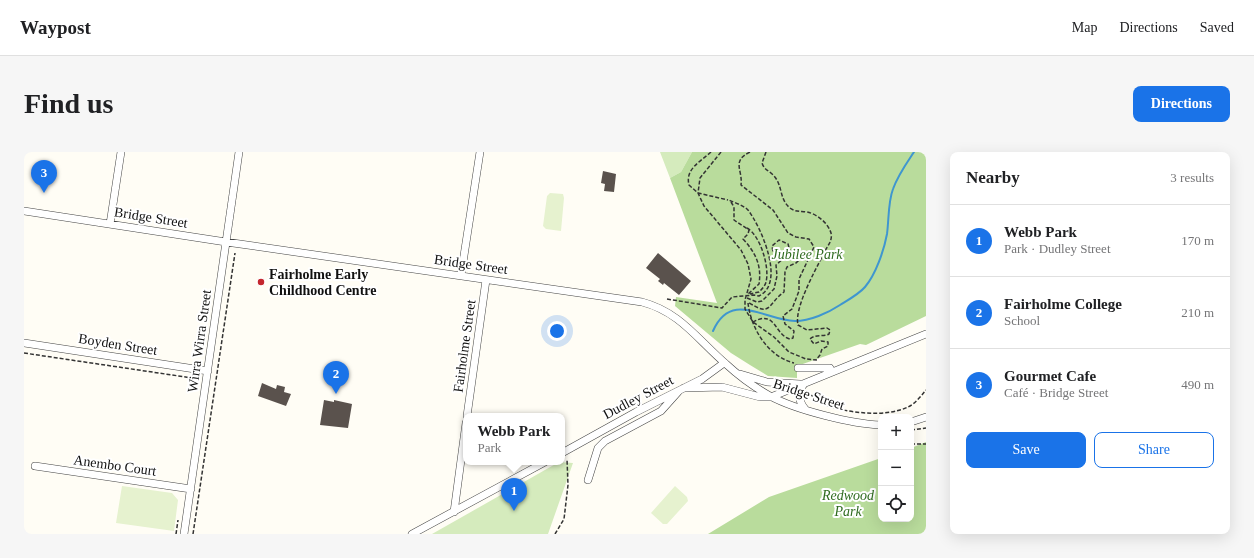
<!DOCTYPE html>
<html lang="en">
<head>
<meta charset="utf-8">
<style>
	body { margin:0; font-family:"Times New Roman",serif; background:#f6f6f6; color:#202124 }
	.controls { position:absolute; right:12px; bottom:12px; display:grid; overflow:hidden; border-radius:8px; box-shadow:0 4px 16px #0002 }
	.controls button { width:36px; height:36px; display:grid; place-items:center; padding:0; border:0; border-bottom:1px solid #e0e0e0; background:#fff; color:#202124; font:20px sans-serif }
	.you { position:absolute; left:533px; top:179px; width:14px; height:14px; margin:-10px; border:3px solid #fff; border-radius:50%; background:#1a73e8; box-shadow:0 0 0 6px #1a73e833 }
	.badge { display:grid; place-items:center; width:26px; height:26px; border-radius:50%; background:#1a73e8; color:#fff; font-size:13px; font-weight:700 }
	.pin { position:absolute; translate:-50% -33px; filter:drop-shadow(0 1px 2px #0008) }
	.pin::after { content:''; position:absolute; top:21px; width:14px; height:12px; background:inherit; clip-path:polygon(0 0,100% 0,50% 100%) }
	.popup { position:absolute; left:439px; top:261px; width:102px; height:52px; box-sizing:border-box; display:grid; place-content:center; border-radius:8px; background:#fff; filter:drop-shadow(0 1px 3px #0005); font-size:13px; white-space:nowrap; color:#757577 }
	.popup b { font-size:15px; color:#202124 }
	.popup::after { content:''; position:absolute; left:50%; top:100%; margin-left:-8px; border:8px solid transparent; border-top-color:#fff }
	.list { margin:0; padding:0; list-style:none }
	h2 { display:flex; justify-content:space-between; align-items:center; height:52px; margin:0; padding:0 16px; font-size:17px }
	h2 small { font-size:13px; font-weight:400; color:#757577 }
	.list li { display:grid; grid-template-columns:26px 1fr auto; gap:12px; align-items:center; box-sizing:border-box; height:72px; padding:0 16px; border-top:1px solid #e0e0e0 }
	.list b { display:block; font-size:15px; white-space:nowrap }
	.list p { margin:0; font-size:13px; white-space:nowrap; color:#757577 }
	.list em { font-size:13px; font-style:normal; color:#757577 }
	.actions { display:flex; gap:8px; padding:12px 16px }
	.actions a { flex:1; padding:9px 0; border:1px solid #1a73e8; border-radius:8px; text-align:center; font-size:14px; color:#1a73e8 }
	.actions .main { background:#1a73e8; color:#fff }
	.icon { flex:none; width:22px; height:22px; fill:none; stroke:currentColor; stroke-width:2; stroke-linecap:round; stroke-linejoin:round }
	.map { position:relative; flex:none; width:902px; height:382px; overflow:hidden; border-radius:8px }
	header { display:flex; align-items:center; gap:24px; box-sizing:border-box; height:56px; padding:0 20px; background:#fff; border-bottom:1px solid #e0e0e0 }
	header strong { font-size:19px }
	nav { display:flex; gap:22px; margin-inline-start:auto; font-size:14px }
	.intro { display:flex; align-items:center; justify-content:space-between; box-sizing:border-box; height:96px; padding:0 24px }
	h1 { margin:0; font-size:28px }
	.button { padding:10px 18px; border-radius:8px; background:#1a73e8; color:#fff; font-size:14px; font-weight:700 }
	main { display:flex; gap:24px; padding:0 24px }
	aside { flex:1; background:#fff; border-radius:8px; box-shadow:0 4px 16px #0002 }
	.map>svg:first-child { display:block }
	.green { fill:#d5ebbd }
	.forest { fill:#b9dc9c }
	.pitch { fill:#e6f2cf }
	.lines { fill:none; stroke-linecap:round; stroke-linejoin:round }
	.stream { stroke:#3f96cf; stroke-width:2 }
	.building { fill:#5a524d }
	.minor-casing { stroke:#444; stroke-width:8 }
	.path { stroke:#333; stroke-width:1.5; stroke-dasharray:4 2; stroke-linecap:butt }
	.minor { stroke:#fff; stroke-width:7 }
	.poi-dot { fill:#c4262e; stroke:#fff; stroke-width:1.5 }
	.labels { text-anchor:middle; stroke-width:4; stroke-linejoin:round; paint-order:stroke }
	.street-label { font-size:14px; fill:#111; stroke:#fff }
	.park-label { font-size:14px; font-style:italic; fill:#2f6b1f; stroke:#fff }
	.poi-label { font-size:14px; font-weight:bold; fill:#111; stroke:#fff; text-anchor:start }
</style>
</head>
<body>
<header>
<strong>Waypost</strong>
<nav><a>Map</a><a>Directions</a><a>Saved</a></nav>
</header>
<div class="intro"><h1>Find us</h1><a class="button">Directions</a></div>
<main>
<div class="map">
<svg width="902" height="382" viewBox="0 0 902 382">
	<rect width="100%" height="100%" fill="#fffdf5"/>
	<path class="green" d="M636,0h32l-11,20 -11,6z
		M535,310l14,1 -25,71h-116z"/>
	<path class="forest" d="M668,0h234v164l-60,29 -6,-1 -63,22v12l-29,-2 -18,-11 -19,-12 -56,-47 1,-9 41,6 -47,-125 11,-6z
		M902,290v92h-218l61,-37 112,-39v61h30v-71z"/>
	<path class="pitch" d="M526,41l13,1 1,4 -3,33 -15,-2 -3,-3 4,-30z
		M98,334l50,7 6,7 -4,31 -58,-8z
		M651,334l12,11 1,4 -21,23h-4l-12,-11z"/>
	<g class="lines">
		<path class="stream" d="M689,179c18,-41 51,-11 82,-10 15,0 33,-8 45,-16 8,-5 19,-11 25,-18 11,-13 19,-37 22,-53 2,-15 1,-32 6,-45 5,-14 13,-25 21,-37"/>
	</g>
	<path class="building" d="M579,19l13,3 -2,18 -10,-1 1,-7 -4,-1z
		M634,101l33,28 -12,14 -15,-12 -1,2 -5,-4 2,-2 -14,-11z
		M238,231l14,6 1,-4 8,2 -1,5 7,2 -5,12 -28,-10z
		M300,248l10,2v-2l18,4 -4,24 -28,-3z"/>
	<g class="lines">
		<g class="minor-casing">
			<path id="minor" d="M0,59l202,31 416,60c38,10 55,37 84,62 13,12 28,23 44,32 26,14 82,28 111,29
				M86,72l11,-72
				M437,123l19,-123
				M0,191l184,28
				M774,216h32l2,4
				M716,222l27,8 33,2
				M780,232c-7,8 -6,16 1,25
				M660,236l38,-1 38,10h11l155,-63
				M443,264l19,-136
				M887,270l15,-5
				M538,301l74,-41 66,-33 22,-16
				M11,314l156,23
				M564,328l10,-32 7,-7 56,-30 17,-19
				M430,360l12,-89
				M160,382l55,-382
				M388,382l133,-72"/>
		</g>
		<path class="path" d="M687,0c-11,10 -26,17 -22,33l9,8 30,7
			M697,0l-21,26 -2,15 6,13 37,44 7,14 3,15 -6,21v9l8,13 21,15 15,15 17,7 11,1
			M726,0c-19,9 -7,18 -9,33l32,25 15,23 8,4 13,2 5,8 -15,32v12l-7,18 -9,7 2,8 9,7 -1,7 -3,1c-16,-4 -14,-30 -37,-17
			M742,0l-4,11c2,7 8,8 12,13 9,10 5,23 16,32 5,4 10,3 17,4 10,2 21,11 24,21 2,9 -5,14 -8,22 -8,16 -29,53 -25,70l9,5 20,-2 3,2 -1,4c-6,3 -14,0 -19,5l4,5 7,-3 7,1v4l-6,3 -2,6 -4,5
			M707,50l3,5v13l15,10 -1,4 -5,5c12,13 19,26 16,45l-12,11
			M723,76c13,7 23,39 19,54 -1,4 -4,7 -7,10l-9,2
			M723,146l10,4 5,-1 12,-12 3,-13 -1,-11 9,-8 -3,-4 -9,-1 -1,-6 7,-6 9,4 2,7 7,2 3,6 -4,4 -9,4 -2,5 -1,20c-17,12 -12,26 -36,10
			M643,147l55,9 10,-11 22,-2 5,1c27,-13 2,-69 -11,-86 -5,-5 -13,-7 -19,-10
			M724,151c3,25 19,53 46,60
			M0,201l175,26
			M783,239c5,4 10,11 16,13 24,9 62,14 85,3 7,-3 13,-11 18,-17
			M887,278l15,-2
			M887,292h15
			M152,382l2,-14
			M169,382l42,-281
			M531,382l9,-15 4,-34 -1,-26"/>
		<use href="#minor" class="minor"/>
	</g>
	<circle class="poi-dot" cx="237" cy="130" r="4"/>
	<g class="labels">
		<g class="street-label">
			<text transform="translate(127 65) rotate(9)" y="5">Bridge Street</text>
			<text transform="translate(447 112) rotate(8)" y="5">Bridge Street</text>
			<text transform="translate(175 189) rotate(-82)" y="5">Wirra Wirra Street</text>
			<text transform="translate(94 192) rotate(9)" y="5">Boyden Street</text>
			<text transform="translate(440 194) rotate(-82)" y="5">Fairholme Street</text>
			<text transform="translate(785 242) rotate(18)" y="5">Bridge Street</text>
			<text transform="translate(614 245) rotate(-28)" y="5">Dudley Street</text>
			<text transform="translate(91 313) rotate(8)" y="5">Anembo Court</text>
		</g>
		<g class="park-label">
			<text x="783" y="107">Jubilee Park</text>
			<text x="824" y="348">Redwood<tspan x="824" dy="16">Park</tspan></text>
		</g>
		<g class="poi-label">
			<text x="245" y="127">Fairholme Early<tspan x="245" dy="16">Childhood Centre</tspan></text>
		</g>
	</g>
</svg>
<div class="controls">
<button>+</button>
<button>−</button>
<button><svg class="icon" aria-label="locate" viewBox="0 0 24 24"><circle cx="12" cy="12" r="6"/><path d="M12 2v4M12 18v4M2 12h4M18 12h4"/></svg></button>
</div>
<div class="you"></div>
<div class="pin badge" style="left:490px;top:359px">1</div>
<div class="popup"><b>Webb Park</b>Park</div>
<div class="pin badge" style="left:312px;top:242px">2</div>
<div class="pin badge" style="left:20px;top:41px">3</div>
</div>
<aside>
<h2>Nearby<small>3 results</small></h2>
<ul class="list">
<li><span class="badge">1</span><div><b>Webb Park</b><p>Park · Dudley Street</p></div><em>170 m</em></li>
<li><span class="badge">2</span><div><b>Fairholme College</b><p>School</p></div><em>210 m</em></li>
<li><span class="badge">3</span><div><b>Gourmet Cafe</b><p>Café · Bridge Street</p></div><em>490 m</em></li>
</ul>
<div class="actions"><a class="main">Save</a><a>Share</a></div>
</aside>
</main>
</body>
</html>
